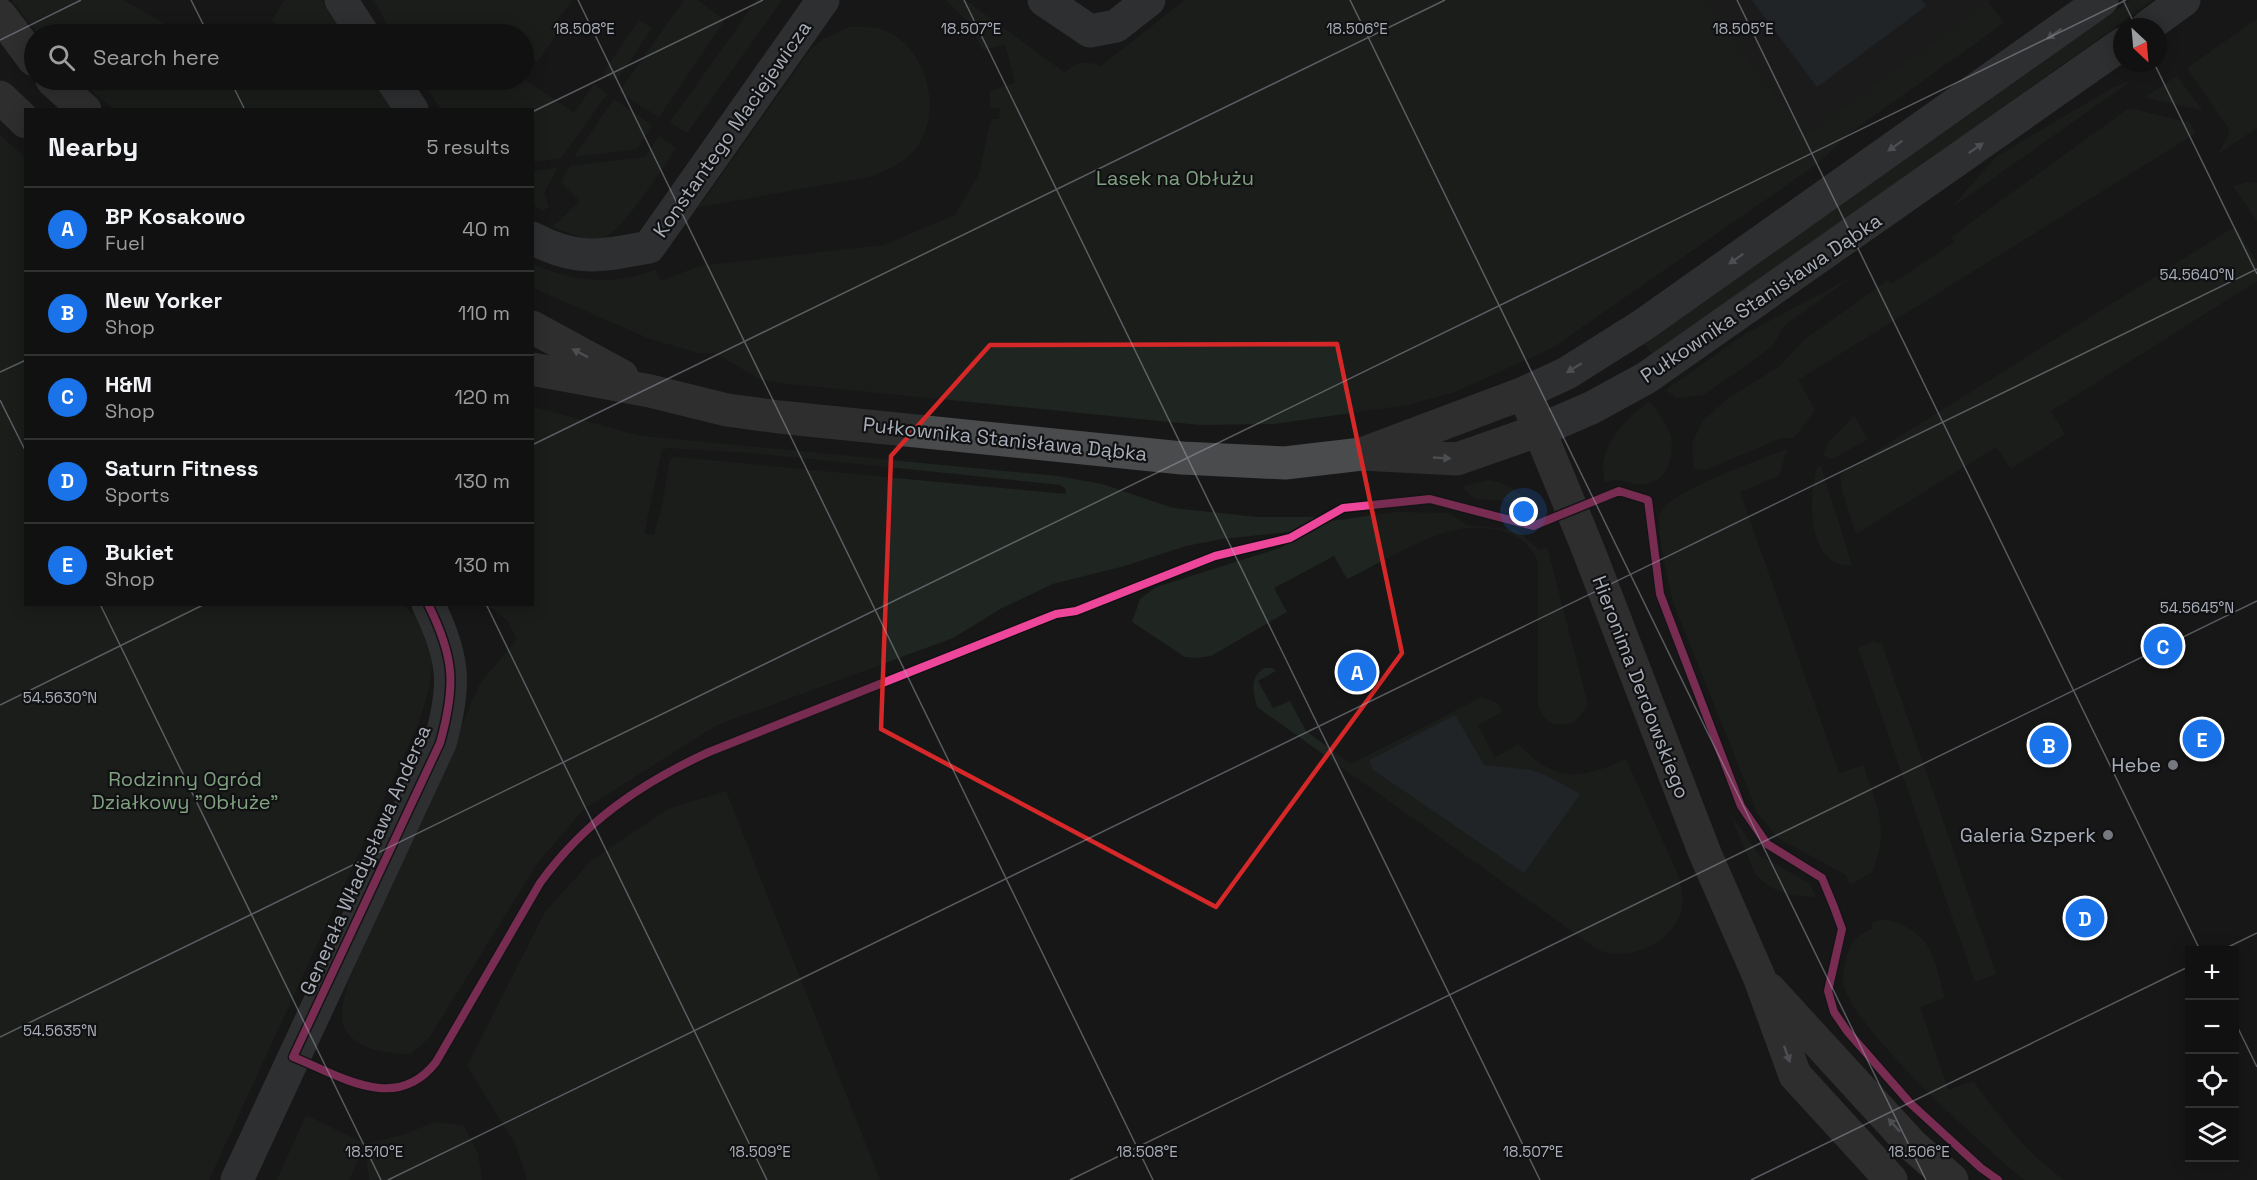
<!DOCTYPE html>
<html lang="en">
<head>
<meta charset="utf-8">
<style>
	body { margin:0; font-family:"Space Grotesk",sans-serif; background:#1a1a1a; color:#f1f3f6 }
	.controls { position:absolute; right:18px; bottom:18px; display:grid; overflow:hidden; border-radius:0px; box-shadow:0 3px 15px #0003 }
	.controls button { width:54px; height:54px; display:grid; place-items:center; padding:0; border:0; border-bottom:2px solid #303131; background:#111; color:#f1f3f6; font:30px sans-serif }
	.compass { position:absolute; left:2113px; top:18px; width:54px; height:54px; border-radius:50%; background:#111; box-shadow:0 3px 15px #0003; rotate:154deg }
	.you { position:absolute; left:1524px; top:512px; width:21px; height:21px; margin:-15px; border:4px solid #fff; border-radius:50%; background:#1a73e8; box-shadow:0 0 0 9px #1a73e833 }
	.badge { display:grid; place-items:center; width:39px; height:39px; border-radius:50%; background:#1a73e8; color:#fff; font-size:20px; font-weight:700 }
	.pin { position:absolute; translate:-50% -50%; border:3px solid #fff; box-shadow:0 2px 6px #0006 }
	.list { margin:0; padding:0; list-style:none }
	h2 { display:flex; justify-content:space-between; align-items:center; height:78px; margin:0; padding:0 24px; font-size:26px }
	h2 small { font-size:20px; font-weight:400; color:#9c9d9f }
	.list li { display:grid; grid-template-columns:39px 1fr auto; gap:18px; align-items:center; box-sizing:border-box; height:84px; padding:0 24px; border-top:2px solid #303131 }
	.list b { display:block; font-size:22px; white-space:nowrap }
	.list p { margin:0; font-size:20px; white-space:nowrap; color:#9c9d9f }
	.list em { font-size:20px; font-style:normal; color:#9c9d9f }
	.icon { flex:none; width:33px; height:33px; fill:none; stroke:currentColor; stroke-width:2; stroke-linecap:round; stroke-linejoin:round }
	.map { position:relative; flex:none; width:2257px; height:1180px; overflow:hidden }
	.search { position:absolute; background:#111; box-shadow:0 3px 15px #0003; left:24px; top:24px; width:510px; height:66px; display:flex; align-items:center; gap:15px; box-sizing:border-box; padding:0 21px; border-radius:33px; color:#9c9d9f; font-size:22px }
	.panel { position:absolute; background:#111; box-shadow:0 3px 15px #0003; left:24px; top:108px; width:510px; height:498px; border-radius:0px }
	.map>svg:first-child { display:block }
	.built { fill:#212123 }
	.green { fill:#1f2520; fill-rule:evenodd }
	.water { fill:#2c343a }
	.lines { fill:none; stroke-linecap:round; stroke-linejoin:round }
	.minor { stroke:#4b4c4f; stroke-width:33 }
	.tertiary { stroke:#4b4c4f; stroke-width:33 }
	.secondary { stroke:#4a4b4d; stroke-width:33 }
	.cycleway-casing { stroke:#111113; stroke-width:11 }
	.cycleway { stroke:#ed469a; stroke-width:8 }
	.oneway { fill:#8c9198 }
	.oneway2 { fill:#8c9097 }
	.marked { fill:none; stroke:#d62828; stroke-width:4.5; stroke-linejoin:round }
	.ticks { fill:none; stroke:#a8aeb7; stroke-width:1.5; stroke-opacity:0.45 }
	.poi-dot { fill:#75797f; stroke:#111113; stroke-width:2 }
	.labels { text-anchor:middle; stroke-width:4.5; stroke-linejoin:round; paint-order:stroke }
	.street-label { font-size:20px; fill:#a8aeb7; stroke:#111113 }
	.park-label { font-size:20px; fill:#80a280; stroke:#111113 }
	.poi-label { font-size:20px; fill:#a8aeb7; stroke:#111113; text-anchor:end }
	.ticks-label { font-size:15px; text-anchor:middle; fill:#a8aeb7; stroke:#111113; stroke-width:4.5; stroke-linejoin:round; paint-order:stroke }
</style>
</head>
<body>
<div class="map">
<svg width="2257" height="1180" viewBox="0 0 2257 1180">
	<rect width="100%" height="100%" fill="#171717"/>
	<path class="built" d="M1703,0h288l-185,135z"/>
	<path class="green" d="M12,0h111l59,34h-144z
		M285,0h36l21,34h-52l-18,-14z
		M374,0h198l-20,28 5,5 -20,29 -6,-3 -7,11v-36h-132z
		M684,0h13l28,20 -66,97 -40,-25z
		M757,0h25l-95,133 -17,-11z
		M946,0h19l99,72c14,-10 21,-12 37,-6l84,-66h518l103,135 182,-133 16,21 -154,110 -33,31 -265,184 -97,44 -48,13 -133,19 -74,1 -420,-42 -19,-3 -46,-27h-16l-49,-14 -117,-51v-24c39,18 81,22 122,6l6,11 39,-15 184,-21 71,-30 24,-41 12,-55h8l1,-10 -10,-2v-16l25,-8 -10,-39 -22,6 -16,-29z
		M2131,0h22l-366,261 -135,93 -7,-10z
		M2257,19v109l-38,25 10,-19 -1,-7 -41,-59z
		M639,20l13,8 -36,53 -13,-8z
		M850,27c12,0 25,-1 36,4 42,19 58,82 29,118 -11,14 -26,20 -42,27l-174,31 112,-158 12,-10z
		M2177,76l26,35 -58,-14z
		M524,79l50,34 20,-29 13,10 -46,64 -28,4 -1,-52 -91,-1 -20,-29z
		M79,80h293l20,29h-278z
		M2131,81l-180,127 46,-52 117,-69z
		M614,99l38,26 -15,24 -63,8z
		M2129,108l61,15 6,10 -398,247 17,30 -21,28h-13l-76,32 -11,-1 -2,-25 10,-22 24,-22 55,-35 23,-25 84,-60 4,4 62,-42 -3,-5z
		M0,135l25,22 1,447 377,1c6,6 15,12 20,20 18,29 5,68 -4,97l-210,458h-209z
		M659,136l17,12c-13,19 -54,85 -74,90 -16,4 -35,-6 -49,-11l27,-26 -19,-19 9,-16 75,-9z
		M557,168l-13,26 5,13 -7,4 -9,-7v-33z
		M2248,182l9,1v38l-24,-35z
		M2231,229h6l20,33v19l-206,130 14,23 -54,35 -15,-22 -140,87 -14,-44 -2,-16z
		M1852,277l-67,48 -13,21 -22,17 -47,32 -26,3 -11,-8 79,-56z
		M1650,401c6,10 19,25 21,36 3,22 -4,47 -30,47 -13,0 -23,-7 -36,-2 -10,-34 20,-62 45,-81z
		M533,407l108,29 417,40 44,8 71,24 84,9h60l-28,15 -67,7 -36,7 -61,20 -72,18 -51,24 -49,30 -236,87 -133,84 -46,53 -109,176 -18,16c-24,0 -66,-5 -69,-36 -1,-12 5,-27 7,-38l131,-296 37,-45 -10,-19 -15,-12 -24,-3 64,-1zM669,448l84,5 307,32 5,3 1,6 -390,-37 -6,2 -8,47 -8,29 -10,-1 17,-80 1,-4z
		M1854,416l14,23 -36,20 -9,-4 5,-12z
		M1787,449l-8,27 -39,16 99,281 24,-8c14,41 27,65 9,107l-22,13 -4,-10 -68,-37 -20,-24 -85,-212c-4,-18 -16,-70 -14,-86 4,-23 104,-57 128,-67z
		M1818,465l3,2 31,98c-46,3 -44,-70 -34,-100z
		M1489,480c18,3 32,12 42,28l-5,2 -20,-9 -30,-2 -11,-8 -1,-5z
		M1396,512l53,1 18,12 50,5 22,20 8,-3 41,158 -14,18c-20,4 -30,1 -36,-19v-141c-12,-38 -63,-41 -95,-30 -33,11 -65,31 -96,46l-13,-23 -60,32 13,24 -76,44 -15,2 -11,-1 -53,-35 8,-23 16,-12 124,-39 44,-26z
		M1873,641l9,3 114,330 -21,8 -117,-334z
		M1264,668h9l3,3 -18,10 15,27 17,-7 16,30 45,33 131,-67 15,6 5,9 -24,13 17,33 23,-14c37,39 61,36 108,15l52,116c3,10 6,21 4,32 -6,35 -55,57 -85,42l-340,-242c-4,-15 -8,-29 7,-39z
		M726,791l154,389h-353l-11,-35 -49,-79 78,-154 46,-51 77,-52z
		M1729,812l30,43 51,29 6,13c-25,-1 -42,-4 -60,-22z
		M1884,919c49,13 48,35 61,79l-25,9 28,83 25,-9c27,37 53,72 91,99h-39l-3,-2c-36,-30 -176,-155 -179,-197 -1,-11 4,-30 10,-39 4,-6 14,-10 19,-14l-1,-5z
		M306,1115l59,29 37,-9 33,-13 29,4 14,28 4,26h-113l-4,-34 -16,34h-72z"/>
	<path class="water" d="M1752,0h169l5,6 -109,81z
		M1455,715l29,50 47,5 16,6 33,18 -56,79 -152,-104 -2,-9z"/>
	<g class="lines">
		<path class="minor" d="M341,0l22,34
			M1044,0l46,31 26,-5 33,-26
			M392,80l20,30
			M532,238c45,24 69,18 117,9l174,-247
			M237,1180l203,-437c16,-57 15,-85 -12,-139"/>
		<path class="tertiary" d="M2147,27l37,-27
			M1524,393l43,-20 76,-48 459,-325
			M1540,430l51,-22 55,-30 476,-334"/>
		<path class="secondary" d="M0,15l34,45
			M52,80l33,30
			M0,97l26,25
			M532,327l90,49
			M532,369l118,22 77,19 52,7 403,41 103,5 77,-9 95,5 83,-29
			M1362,454l162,-61 64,156 116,302 56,128 35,96 96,105
			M1769,989l143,156 40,35"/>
		<g class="cycleway-casing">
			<path id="cycleway" d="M428,604c27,54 28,82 12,139l-147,314c48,19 103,57 143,5l104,-179c44,-61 101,-100 169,-131l347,-138 20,-3 139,-55 75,-18 53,-30 87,-9 103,27 86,-35 29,9 12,94 81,212 26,38 55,34 12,29 8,22 -14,62 6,21 13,19 63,72 71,65 17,12"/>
		</g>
		<use href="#cycleway" class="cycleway"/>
	</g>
	<defs><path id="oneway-solid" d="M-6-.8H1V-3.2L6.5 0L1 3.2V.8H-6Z" transform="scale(1.5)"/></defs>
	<g class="oneway">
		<use href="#oneway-solid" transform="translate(2054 34) rotate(145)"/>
		<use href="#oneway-solid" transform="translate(1895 146) rotate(145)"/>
		<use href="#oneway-solid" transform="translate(1976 148) rotate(-35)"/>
		<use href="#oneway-solid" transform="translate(1736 259) rotate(145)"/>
		<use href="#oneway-solid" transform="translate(1574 368) rotate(148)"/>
	</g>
	<g class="oneway2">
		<use href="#oneway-solid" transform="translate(580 353) rotate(-152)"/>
		<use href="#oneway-solid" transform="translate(1442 458) rotate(3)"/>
		<use href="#oneway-solid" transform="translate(1787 1054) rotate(70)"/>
		<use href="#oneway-solid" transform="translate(1894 1125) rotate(-132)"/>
	</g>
	<path d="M0 0H2257V1180H0ZM1337,344l65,309 -186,254 -335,-178 10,-273 99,-111z" fill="#171717" fill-opacity=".55" fill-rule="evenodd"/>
	<path class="marked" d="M1337,344l65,309 -186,254 -335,-178 10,-273 99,-111z"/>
	<path class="ticks" d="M191,0l17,34M578,0l575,1180M964,0l576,1180M1350,0l576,1180M1737,0l463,950M2123,0l13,27M0,40l81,-40M2154,63l103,211M230,80l15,30M532,112l231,-112M0,372l26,-12M0,400l26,52M532,445l913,-445M100,604l281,576M486,604l281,576M0,705l205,-101M2222,950l35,-17M2234,1020l23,47M0,1037l2126,-1037M388,1180l1869,-911M1070,1180l1187,-579M1751,1180l439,-214"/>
	<g class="poi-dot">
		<circle cx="2173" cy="765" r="6"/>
		<circle cx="2108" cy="835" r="6"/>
	</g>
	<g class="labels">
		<g class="street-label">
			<text transform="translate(732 129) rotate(-55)" y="7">Konstantego Maciejewicza</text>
			<text transform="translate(1761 298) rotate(-34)" y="7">Pułkownika Stanisława Dąbka</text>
			<text transform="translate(1005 439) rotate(6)" y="7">Pułkownika Stanisława Dąbka</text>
			<text transform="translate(1641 687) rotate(69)" y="7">Hieronima Derdowskiego</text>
			<text transform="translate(365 860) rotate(-66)" y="7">Generała Władysława Andersa</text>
		</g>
		<g class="park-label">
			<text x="1175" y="185">Lasek na Obłużu</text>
			<text x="185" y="786">Rodzinny Ogród<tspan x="185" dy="23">Działkowy "Obłuże"</tspan></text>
		</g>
		<g class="poi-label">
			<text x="2161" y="772">Hebe</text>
			<text x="2096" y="842">Galeria Szperk</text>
		</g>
	</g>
	<g class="ticks-label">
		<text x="584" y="34">18.508°E</text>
		<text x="971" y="34">18.507°E</text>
		<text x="1357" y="34">18.506°E</text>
		<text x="1743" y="34">18.505°E</text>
		<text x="2197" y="280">54.5640°N</text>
		<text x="2197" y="613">54.5645°N</text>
		<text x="60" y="703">54.5630°N</text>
		<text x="60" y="1036">54.5635°N</text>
		<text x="374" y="1157">18.510°E</text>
		<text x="760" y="1157">18.509°E</text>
		<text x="1147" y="1157">18.508°E</text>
		<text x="1533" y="1157">18.507°E</text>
		<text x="1919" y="1157">18.506°E</text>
	</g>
</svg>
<div class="controls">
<button>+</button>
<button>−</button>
<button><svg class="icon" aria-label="locate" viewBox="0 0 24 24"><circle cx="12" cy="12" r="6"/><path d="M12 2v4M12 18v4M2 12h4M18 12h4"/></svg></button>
<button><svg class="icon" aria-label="layers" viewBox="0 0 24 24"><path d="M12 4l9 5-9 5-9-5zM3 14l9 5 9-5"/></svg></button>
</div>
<svg class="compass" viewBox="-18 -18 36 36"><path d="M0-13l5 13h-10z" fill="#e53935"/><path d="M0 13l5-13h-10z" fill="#9c9d9f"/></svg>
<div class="you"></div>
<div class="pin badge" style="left:1357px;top:672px">A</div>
<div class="pin badge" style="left:2049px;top:745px">B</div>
<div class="pin badge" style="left:2163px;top:646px">C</div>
<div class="pin badge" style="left:2085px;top:918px">D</div>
<div class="pin badge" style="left:2202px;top:739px">E</div>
<div class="search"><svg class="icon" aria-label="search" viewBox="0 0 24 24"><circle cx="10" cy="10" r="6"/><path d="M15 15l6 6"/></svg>Search here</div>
<section class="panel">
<h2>Nearby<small>5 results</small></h2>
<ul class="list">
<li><span class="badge">A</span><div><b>BP Kosakowo</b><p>Fuel</p></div><em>40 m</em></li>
<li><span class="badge">B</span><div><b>New Yorker</b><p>Shop</p></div><em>110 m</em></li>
<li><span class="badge">C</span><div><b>H&amp;M</b><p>Shop</p></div><em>120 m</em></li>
<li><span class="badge">D</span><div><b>Saturn Fitness</b><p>Sports</p></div><em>130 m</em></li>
<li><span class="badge">E</span><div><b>Bukiet</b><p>Shop</p></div><em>130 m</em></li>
</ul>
</section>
</div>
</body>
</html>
